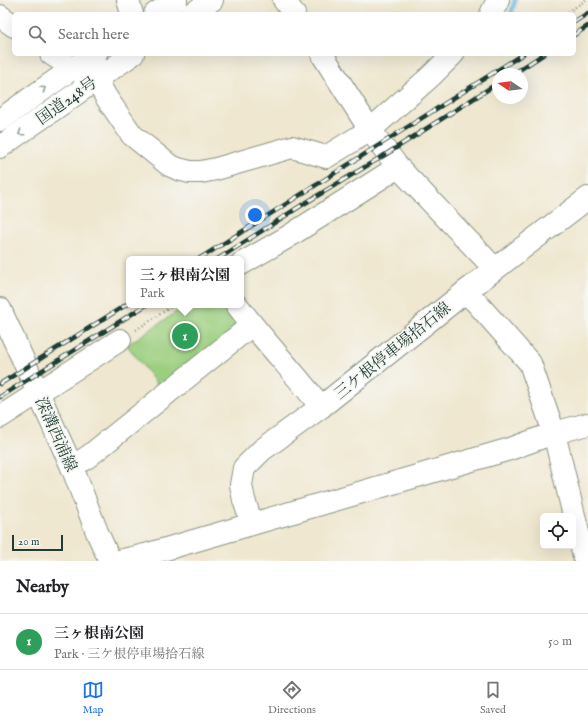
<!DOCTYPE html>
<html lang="en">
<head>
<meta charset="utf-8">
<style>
	body { margin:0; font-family:"IM FELL English","Noto Serif JP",serif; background:#f2f2f2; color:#202124 }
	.controls { position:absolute; right:12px; bottom:12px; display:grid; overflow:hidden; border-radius:6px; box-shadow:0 4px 16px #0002 }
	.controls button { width:36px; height:36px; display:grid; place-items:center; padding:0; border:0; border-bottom:1px solid #e0e0e0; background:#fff; color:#202124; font:20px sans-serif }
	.compass { position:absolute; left:492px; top:68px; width:36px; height:36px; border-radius:50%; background:#fff; box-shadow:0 4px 16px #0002; rotate:283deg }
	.scale { position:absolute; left:12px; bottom:10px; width:51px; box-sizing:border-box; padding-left:4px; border:2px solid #1f3d34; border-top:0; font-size:11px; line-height:14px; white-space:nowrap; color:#1f3d34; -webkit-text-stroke:3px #f6f6f2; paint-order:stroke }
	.you { position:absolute; left:255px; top:215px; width:14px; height:14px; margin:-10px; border:3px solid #fff; border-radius:50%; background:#1a73e8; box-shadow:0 0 0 6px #1a73e833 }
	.badge { display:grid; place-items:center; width:26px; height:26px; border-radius:50%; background:#1a73e8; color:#fff; font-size:13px; font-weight:700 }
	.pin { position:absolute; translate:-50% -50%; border:2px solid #fff; box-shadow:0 1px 4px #0006 }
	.popup { position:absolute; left:126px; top:256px; width:118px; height:52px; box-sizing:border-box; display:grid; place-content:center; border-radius:6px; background:#fff; filter:drop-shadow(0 1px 3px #0005); font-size:13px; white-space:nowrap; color:#757577 }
	.popup b { font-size:15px; color:#202124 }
	.popup::after { content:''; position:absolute; left:50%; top:100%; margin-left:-8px; border:8px solid transparent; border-top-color:#fff }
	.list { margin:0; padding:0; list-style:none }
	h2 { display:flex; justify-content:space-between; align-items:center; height:52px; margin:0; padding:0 16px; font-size:17px }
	h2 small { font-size:13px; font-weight:400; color:#757577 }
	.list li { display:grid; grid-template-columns:26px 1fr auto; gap:12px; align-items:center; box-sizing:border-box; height:56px; padding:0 16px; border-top:1px solid #e0e0e0 }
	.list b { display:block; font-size:15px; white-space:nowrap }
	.list p { margin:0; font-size:13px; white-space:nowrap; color:#757577 }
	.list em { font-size:13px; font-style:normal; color:#757577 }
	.icon { flex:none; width:22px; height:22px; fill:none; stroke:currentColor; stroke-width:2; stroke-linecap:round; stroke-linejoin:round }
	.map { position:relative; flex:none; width:588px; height:561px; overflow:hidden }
	.search { position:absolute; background:#fff; box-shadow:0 4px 16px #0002; left:12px; right:12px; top:12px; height:44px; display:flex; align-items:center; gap:10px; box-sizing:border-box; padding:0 14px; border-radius:6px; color:#757577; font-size:15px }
	.sheet { height:108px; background:#fff }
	nav { display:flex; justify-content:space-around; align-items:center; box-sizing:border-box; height:56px; border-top:1px solid #e0e0e0; background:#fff; font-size:11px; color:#757577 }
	nav a { display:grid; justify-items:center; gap:2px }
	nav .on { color:#1a73e8 }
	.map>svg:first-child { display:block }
	.green { fill:#9bcf7f; stroke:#5d865a }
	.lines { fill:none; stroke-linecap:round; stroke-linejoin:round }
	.stream { stroke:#5fb7dc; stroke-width:5 }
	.minor-casing { stroke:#879282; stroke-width:24 }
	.major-casing { stroke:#879282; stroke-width:24 }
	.highway-casing { stroke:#879282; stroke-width:24 }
	.path { stroke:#879282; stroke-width:2.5; stroke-dasharray:1 3; stroke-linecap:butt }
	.minor { stroke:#fff; stroke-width:22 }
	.major { stroke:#fff; stroke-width:22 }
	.highway { stroke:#fff; stroke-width:22 }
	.rail-casing { stroke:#1f3d34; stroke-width:4.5 }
	.rail { stroke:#f6f6f2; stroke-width:3; stroke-dasharray:9; stroke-linecap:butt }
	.oneway { stroke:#8f9e9a }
	.labels { text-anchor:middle; stroke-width:3.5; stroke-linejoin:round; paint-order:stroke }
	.street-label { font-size:16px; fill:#1f3d34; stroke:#f6f6f2 }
</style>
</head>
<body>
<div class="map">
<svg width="588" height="561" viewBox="0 0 588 561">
	<rect width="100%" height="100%" fill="#f6f6f2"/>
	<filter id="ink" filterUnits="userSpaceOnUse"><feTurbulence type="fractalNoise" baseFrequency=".025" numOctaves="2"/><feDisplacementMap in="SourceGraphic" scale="8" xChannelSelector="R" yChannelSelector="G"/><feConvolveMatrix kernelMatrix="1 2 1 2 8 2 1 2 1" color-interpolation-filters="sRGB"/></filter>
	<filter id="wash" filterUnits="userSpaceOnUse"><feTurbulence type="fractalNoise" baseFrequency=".012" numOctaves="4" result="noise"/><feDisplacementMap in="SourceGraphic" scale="16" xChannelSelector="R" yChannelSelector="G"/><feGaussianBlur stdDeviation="0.9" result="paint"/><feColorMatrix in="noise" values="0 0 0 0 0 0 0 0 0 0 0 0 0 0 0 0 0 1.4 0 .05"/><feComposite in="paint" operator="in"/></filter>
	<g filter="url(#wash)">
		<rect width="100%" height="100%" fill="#efe7cf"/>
		<path class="green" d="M187,305h39l16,22 -83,60 -32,-42z"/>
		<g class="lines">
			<path class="stream" d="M511,14l4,-14"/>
		</g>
	</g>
	<g filter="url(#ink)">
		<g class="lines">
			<g class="minor-casing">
				<path id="minor" d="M128,0l4,14
					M284,0l10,14
					M491,14l7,-14
					M0,16l14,10
					M51,54l22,14 23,11 10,18 26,38 37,30 9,4 12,3h11l15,-3 76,-22 34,10 44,-27 61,-54 22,-22
					M322,54l48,76 28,37 97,102
					M241,264l45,-26 112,-71
					M465,292l10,9 55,62 24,70 31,128
					M237,305c26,35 57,67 84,102
					M0,417l120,-77
					M72,467l17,-11 163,-131"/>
			</g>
			<g class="major-casing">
				<path id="major" d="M0,309l72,158 25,65 13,29
					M252,524l-8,-24 -3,-15 3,-17 18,-18 59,-43 144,-115 123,-94
					M119,561l26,-6 107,-31 258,-75 44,-16 34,-9"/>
			</g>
			<g class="highway-casing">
				<path id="highway" d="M155,14l21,-14
					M192,14l20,-14
					M0,120l73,-52 23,-14
					M0,147l133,-93"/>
			</g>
			<path class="path" d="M565,14l21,-14
				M136,330l38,-25"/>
			<use href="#minor" class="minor"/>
			<use href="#major" class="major"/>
			<use href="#highway" class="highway"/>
			<g class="rail-casing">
				<path id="rail" d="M574,22l14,-9
					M574,35l14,-9
					M513,74l31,-20
					M199,259l324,-205
					M218,259l84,-54 86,-52 110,-70
					M0,384l129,-81
					M0,397l146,-92"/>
			</g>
			<use href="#rail" class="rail"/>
		</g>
		<defs><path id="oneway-chevron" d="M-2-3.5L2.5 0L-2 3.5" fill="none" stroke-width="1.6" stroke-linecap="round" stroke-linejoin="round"/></defs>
		<g class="oneway">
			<use href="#oneway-chevron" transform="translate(43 89) rotate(-35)"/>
			<use href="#oneway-chevron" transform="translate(21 133) rotate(145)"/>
		</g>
	</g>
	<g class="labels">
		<g class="street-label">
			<text transform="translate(66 100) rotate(-35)" y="6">国道248号</text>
			<text transform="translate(392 350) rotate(-39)" y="6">三ケ根停車場拾石線</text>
			<text transform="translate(57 434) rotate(66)" y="6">深溝西浦線</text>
		</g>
	</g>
</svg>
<div class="controls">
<button><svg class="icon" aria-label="locate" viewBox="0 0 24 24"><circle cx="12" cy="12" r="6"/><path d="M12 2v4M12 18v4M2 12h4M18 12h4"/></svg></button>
</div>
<svg class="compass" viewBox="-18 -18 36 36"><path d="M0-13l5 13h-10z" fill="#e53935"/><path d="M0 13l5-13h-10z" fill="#757577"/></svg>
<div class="scale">20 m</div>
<div class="you"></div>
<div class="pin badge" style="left:185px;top:336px;background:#2e9e5b">1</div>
<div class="popup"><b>三ヶ根南公園</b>Park</div>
<div class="search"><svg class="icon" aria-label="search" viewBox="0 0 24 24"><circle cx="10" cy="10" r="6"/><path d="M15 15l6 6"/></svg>Search here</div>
</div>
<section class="sheet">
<h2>Nearby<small></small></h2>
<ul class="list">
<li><span class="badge" style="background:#2e9e5b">1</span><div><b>三ヶ根南公園</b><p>Park · 三ケ根停車場拾石線</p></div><em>50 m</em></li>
</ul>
</section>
<nav>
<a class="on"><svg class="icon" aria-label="map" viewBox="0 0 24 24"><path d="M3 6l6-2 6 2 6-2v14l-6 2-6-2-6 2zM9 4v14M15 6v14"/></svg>Map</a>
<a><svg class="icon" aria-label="directions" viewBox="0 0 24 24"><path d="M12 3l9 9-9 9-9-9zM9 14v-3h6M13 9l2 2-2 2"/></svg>Directions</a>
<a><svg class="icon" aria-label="saved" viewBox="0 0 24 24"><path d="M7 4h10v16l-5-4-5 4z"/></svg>Saved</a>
</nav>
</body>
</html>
